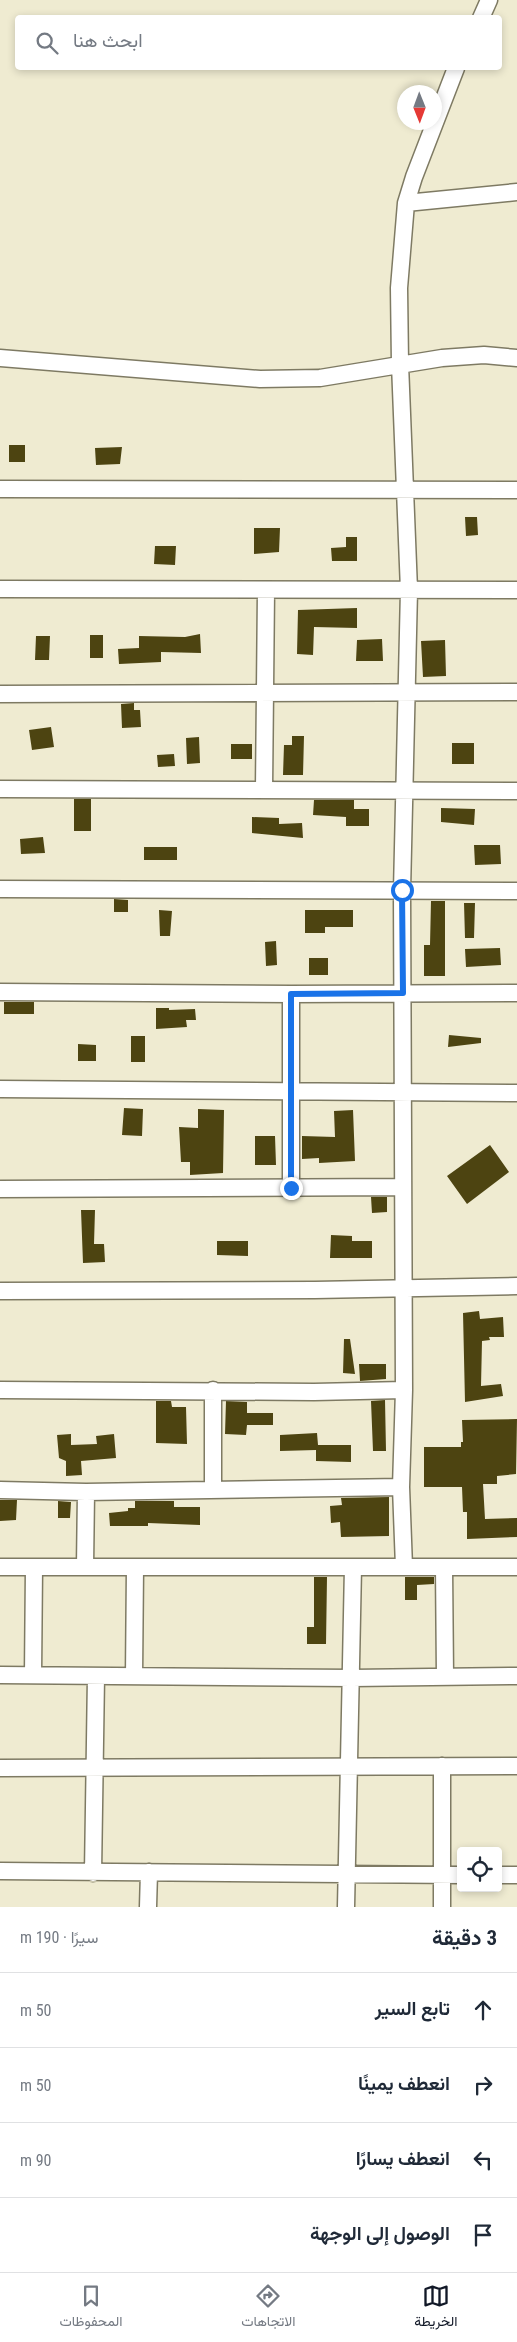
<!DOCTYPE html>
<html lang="ar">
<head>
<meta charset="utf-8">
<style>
	body { margin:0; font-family:"Roboto Condensed",Vazirmatn,sans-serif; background:#f6f6f7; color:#1f2937; direction:rtl }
	.controls { position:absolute; right:15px; bottom:15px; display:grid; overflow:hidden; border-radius:5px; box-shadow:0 2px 8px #0003 }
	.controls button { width:45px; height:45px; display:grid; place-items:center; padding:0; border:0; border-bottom:1px solid #e0e1e3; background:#fff; color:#1f2937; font:25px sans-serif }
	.compass { position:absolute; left:397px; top:85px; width:45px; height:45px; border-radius:50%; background:#fff; box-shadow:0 2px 8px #0003; rotate:179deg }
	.stop { position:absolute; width:15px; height:15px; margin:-11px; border:4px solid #1a73e8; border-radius:50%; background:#fff }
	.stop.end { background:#1a73e8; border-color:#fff; box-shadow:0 1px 5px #0008 }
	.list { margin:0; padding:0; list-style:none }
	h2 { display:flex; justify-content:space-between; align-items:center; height:65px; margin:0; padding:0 20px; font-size:21px }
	h2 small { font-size:16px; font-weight:400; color:#747a83 }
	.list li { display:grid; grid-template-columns:32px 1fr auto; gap:15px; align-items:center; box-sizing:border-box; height:75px; padding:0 20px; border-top:1px solid #e0e1e3 }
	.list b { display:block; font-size:19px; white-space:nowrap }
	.list em { font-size:16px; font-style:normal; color:#747a83 }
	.icon { flex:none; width:28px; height:28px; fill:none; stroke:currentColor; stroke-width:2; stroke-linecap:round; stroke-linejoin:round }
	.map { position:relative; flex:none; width:517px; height:1907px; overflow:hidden; direction:ltr }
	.search { position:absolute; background:#fff; box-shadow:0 2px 8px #0003; left:15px; right:15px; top:15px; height:55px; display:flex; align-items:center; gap:12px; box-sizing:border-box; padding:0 18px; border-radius:5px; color:#747a83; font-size:19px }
	.sheet { height:365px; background:#fff }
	nav { display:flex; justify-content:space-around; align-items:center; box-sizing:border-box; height:70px; border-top:1px solid #e0e1e3; background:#fff; font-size:14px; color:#747a83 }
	nav a { display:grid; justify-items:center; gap:2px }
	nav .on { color:#111827 }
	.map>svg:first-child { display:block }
	.building { fill:#4d4411 }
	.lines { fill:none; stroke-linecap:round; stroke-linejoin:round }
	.minor-casing { stroke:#7e7a63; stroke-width:19 }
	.minor { stroke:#fff; stroke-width:16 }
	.route { stroke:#1a73e8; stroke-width:6 }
</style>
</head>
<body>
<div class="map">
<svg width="517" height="1907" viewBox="0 0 517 1907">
	<rect width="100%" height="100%" fill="#efebd1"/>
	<path class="building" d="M9,445h16v17h-16z
		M122,447l-2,17 -24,1 -1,-17z
		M465,517h12l1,18 -12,1z
		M254,528h26l-1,24 -25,2z
		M346,537h11v24h-25l-1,-13 15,-1z
		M155,546h21l-1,19 -21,-1z
		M357,608v20l-43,-1 -1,28 -16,-1 1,-44z
		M200,634l1,19 -40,-1v10l-42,2 -1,-15 21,-1v-12l46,1z
		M90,635h13v23h-13z
		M36,636h14l-1,24h-14z
		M382,639l1,22h-27l1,-21z
		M445,640l1,36 -23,1 -2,-36z
		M134,703v7h6l1,17 -19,1 -1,-24z
		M51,727l3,20 -22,3 -3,-20z
		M292,736h12l-1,39h-20l1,-30h8z
		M199,737l1,26 -13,1 -1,-26z
		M452,743h22v21h-22z
		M231,744h21v15h-21z
		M174,754l1,12 -17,1 -1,-12z
		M74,799h17v32h-17z
		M314,800h40v9h15v17h-23v-9l-33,-2z
		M441,808l34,1 -1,16 -33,-3z
		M252,817l27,1v6l23,-1 1,15 -51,-5z
		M43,837l2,16 -24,1 -1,-15z
		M474,845h26l1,19 -26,1z
		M144,847h33v13h-33z
		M114,899l14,1v12h-14z
		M431,901h14v75h-21v-31h6z
		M464,903h11l-1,35h-9z
		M159,910l13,1 -2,25h-10z
		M305,910h48v17h-28v6h-20z
		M276,941l1,24 -11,1 -1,-24z
		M500,948l1,17 -35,2 -1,-18z
		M309,958h19v17h-19z
		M4,1002h30v12h-30z
		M156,1008h13v2l26,-1 1,11h-10l1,7 -31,2z
		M449,1035l32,3v5l-33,4z
		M131,1036h14v26h-14z
		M78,1044l18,1v16h-18z
		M124,1108l19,1 -1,27 -20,-1z
		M198,1109l26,1 -1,63 -33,2v-13h-9l-2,-35 19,1z
		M353,1110l2,51 -36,2v-5l-17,1v-23l33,1 -1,-26z
		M255,1136h20l1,29h-21z
		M490,1145l19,27 -42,32 -20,-28z
		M371,1197h16v15l-15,1z
		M81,1210h14l-1,34h10l1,18 -22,1z
		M331,1235l21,1v5h20v17h-42z
		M217,1241h31v15l-31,-1z
		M479,1311l1,8 23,-2 1,20h-15l1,3 -8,1 -1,45 20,-2 2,12 -38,6 -2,-89z
		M344,1339h6l5,35 -12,-1z
		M359,1364h27v15l-26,2z
		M385,1400l1,51h-13l-2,-50z
		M156,1401h15l1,6h14l1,37 -31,-1z
		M226,1401l21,1v11h26v12h-26l-1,10 -21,-1z
		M517,1419l-1,55 -19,2v8h-14l2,35 32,-1v19l-50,2v-27h-4l-1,-25h-38v-40h37v-5h2l-1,-22z
		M317,1433l1,12h33v17l-35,-1v-11l-36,1v-16z
		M71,1434v11l26,-1 -1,-8 18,-2 2,24 -35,3 1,14 -16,1v-15l-7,-3 -2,-23z
		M389,1497v39l-48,1 -1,-15 -9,1 -1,-17 12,-1 -1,-7z
		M0,1500h17l-1,20 -16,1z
		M58,1501l13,1 -1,16h-12z
		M135,1501h39v6h26v18l-52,-2v3h-38l-1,-13 19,-2v-3h7z
		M314,1577h13l-1,67h-19v-17h7z
		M405,1577h29v7l-17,1v15h-12z"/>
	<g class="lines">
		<g class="minor-casing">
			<path id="minor" d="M481,18l8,-18
				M406,203l111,-11
				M0,358l260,21 60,-1 122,-20 42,-3 33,3
				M0,489l517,1
				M0,589l517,1
				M0,694l517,-2
				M0,789l517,2
				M264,789l2,-199
				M0,889l517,2
				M0,992l291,2 226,-1
				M0,1089l517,4
				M291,1188v-194
				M0,1189l403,-2
				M0,1291l315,-1 202,-4
				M0,1390l314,2 90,-2
				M213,1390v98
				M0,1490l86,2 315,-5
				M0,1567h517
				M85,1567l1,-75
				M404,1567l-3,-80 3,-97 -2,-499 7,-301 -9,-226 -1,-76 7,-85 8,-26 42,-109
				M444,1567l1,110
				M0,1675l352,3 165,-2
				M33,1675l1,-108
				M134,1676l1,-109
				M0,1768l517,-2
				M0,1871l461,4
				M93,1873l3,-197
				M498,1875h19
				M148,1907l1,-35
				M346,1907l7,-340
				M442,1907v-141"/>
		</g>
		<use href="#minor" class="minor"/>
	</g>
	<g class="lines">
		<path class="route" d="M291,1188v-194l112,-1 -1,-103"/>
	</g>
</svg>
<div class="controls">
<button><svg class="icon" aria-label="locate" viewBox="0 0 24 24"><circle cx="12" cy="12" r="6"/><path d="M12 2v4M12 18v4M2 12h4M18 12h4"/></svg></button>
</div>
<svg class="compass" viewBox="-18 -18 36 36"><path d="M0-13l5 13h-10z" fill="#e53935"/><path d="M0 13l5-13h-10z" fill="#747a83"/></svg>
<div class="stop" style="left:402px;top:890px"></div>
<div class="stop end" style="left:291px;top:1188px"></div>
<div class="search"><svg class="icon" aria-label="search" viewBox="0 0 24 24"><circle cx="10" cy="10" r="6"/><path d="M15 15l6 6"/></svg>ابحث هنا</div>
</div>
<section class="sheet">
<h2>3 دقيقة<small>سيرًا · 190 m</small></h2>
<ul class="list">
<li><svg class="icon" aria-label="ahead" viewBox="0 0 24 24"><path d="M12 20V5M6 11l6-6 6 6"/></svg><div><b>تابع السير</b></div><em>50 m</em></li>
<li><svg class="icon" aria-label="right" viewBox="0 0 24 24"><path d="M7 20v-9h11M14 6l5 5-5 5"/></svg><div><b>انعطف يمينًا</b></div><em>50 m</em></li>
<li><svg class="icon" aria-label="left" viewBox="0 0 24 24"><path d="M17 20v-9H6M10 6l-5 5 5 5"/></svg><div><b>انعطف يسارًا</b></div><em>90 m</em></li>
<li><svg class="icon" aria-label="arrive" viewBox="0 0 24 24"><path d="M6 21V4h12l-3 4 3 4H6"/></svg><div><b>الوصول إلى الوجهة</b></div></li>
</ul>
</section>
<nav>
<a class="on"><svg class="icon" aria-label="map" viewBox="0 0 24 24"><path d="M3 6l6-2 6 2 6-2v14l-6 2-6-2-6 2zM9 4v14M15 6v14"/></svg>الخريطة</a>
<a><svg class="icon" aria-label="directions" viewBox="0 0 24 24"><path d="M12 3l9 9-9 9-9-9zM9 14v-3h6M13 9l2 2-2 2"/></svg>الاتجاهات</a>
<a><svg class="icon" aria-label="saved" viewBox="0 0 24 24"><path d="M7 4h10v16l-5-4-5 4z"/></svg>المحفوظات</a>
</nav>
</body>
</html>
